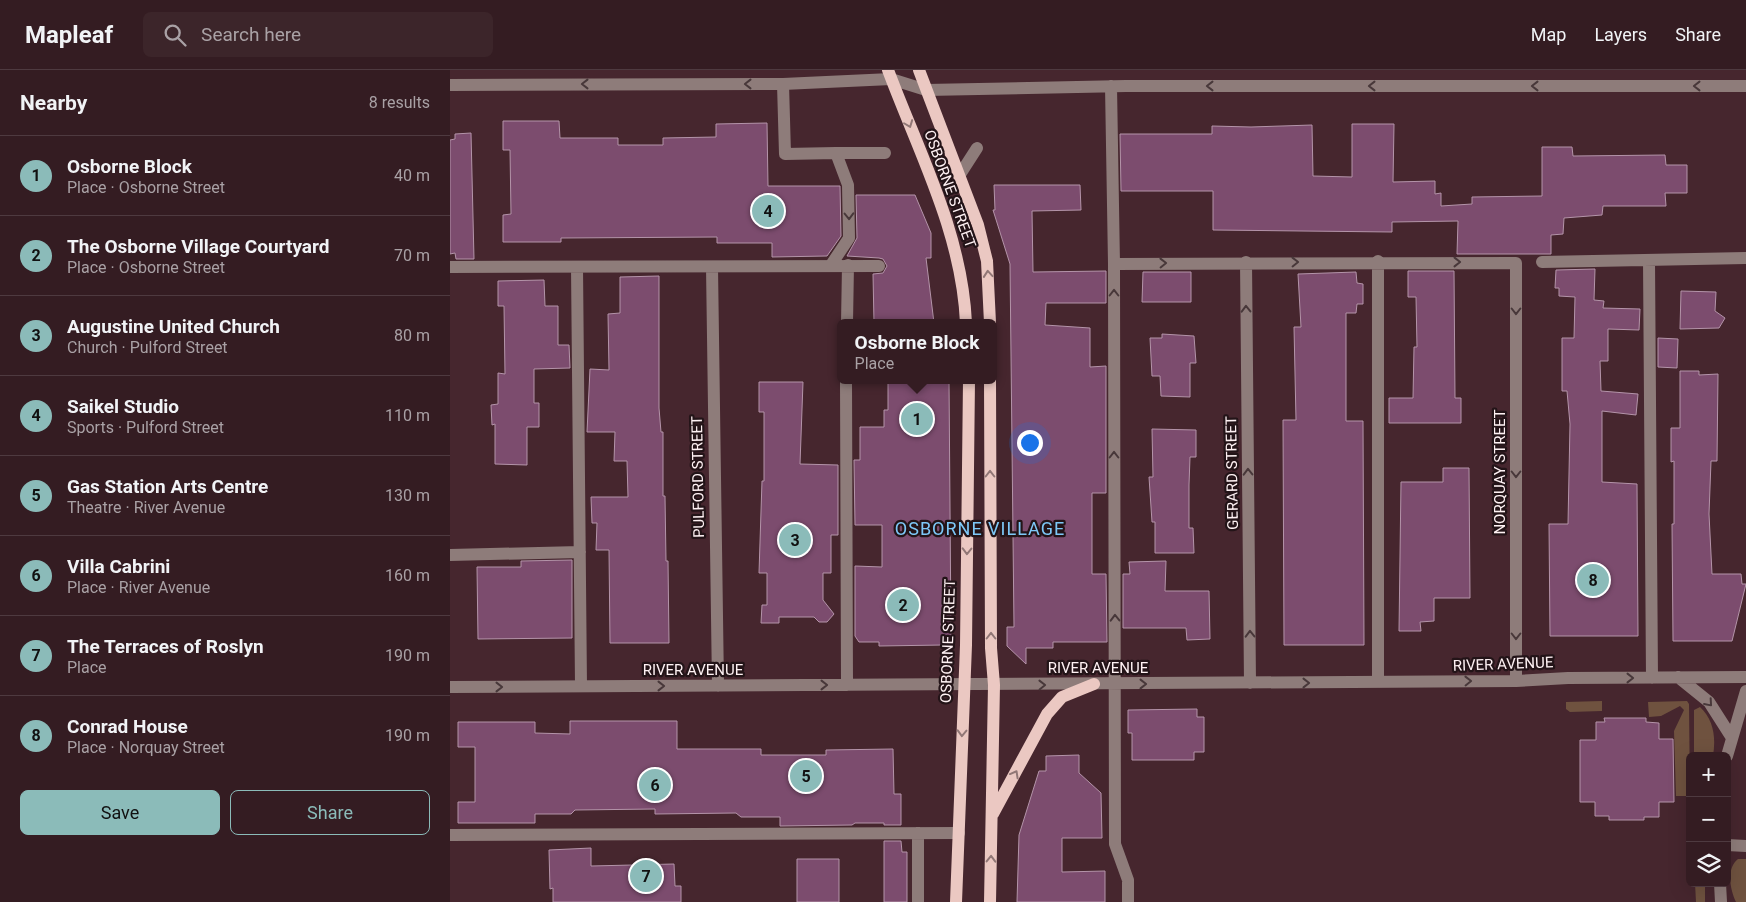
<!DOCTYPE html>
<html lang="en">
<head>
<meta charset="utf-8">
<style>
	body { margin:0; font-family:Roboto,sans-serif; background:#3c252a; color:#f1f3f6 }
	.controls { position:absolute; right:15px; bottom:15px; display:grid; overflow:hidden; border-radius:8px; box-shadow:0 5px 20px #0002 }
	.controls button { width:45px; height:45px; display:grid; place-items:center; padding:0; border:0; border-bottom:1px solid #4e3a40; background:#341c22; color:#f1f3f6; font:25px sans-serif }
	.you { position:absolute; left:579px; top:372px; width:18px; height:18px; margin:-12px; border:4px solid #fff; border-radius:50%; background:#1a73e8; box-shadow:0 0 0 8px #1a73e833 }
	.badge { display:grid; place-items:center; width:32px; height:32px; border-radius:50%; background:#8bbbb9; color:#111; font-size:16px; font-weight:700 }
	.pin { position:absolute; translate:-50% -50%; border:2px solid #fff; box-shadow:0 1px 5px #0006 }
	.popup { position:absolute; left:387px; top:249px; width:160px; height:65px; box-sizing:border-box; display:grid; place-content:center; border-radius:8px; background:#341c22; filter:drop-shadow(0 1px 4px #0005); font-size:16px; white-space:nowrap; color:#a9a1a5 }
	.popup b { font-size:19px; color:#f1f3f6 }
	.popup::after { content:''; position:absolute; left:50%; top:100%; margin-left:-10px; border:10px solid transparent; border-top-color:#341c22 }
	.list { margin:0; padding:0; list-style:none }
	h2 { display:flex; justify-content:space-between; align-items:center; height:65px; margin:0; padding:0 20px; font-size:21px }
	h2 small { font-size:16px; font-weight:400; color:#a9a1a5 }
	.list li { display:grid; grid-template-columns:32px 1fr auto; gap:15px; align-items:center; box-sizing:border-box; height:80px; padding:0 20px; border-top:1px solid #4e3a40 }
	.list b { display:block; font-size:19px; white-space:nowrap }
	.list p { margin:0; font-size:16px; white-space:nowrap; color:#a9a1a5 }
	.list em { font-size:16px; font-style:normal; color:#a9a1a5 }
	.actions { display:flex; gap:10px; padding:15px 20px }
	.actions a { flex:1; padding:11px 0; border:1px solid #8bbbb9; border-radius:8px; text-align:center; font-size:18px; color:#8bbbb9 }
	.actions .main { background:#8bbbb9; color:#111 }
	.icon { flex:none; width:28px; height:28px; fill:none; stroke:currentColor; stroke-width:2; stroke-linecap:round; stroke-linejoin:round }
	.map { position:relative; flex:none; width:1296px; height:832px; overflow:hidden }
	header { display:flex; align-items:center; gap:30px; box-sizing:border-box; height:70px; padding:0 25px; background:#341c22; border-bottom:1px solid #4e3a40 }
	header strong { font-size:24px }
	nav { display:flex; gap:28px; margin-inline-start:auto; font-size:18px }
	.search { width:350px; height:45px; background:#3c252a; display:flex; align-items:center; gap:12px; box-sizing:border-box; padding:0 18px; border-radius:8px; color:#a9a1a5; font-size:19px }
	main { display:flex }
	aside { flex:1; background:#341c22 }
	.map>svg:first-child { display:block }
	.green { fill:#6f523f }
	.building { fill:#7c4c6e; stroke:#b494a9 }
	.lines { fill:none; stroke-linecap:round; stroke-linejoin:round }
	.minor { stroke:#8e7c7a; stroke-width:12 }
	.major { stroke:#ebc8c2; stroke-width:12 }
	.oneway { stroke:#48383a }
	.oneway2 { stroke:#917776 }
	.labels { text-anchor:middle; stroke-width:4.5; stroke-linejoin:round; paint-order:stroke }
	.street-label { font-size:15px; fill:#fef1f3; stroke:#231418 }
	.quarter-label { font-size:18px; letter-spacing:1px; fill:#7ec8f8; stroke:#231418 }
</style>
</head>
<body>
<header>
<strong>Mapleaf</strong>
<div class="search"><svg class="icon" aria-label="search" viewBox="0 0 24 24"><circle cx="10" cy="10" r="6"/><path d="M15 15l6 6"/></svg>Search here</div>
<nav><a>Map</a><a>Layers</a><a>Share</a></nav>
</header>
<main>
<aside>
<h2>Nearby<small>8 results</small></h2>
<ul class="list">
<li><span class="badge">1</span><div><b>Osborne Block</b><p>Place · Osborne Street</p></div><em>40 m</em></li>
<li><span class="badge">2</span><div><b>The Osborne Village Courtyard</b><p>Place · Osborne Street</p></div><em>70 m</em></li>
<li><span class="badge">3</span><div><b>Augustine United Church</b><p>Church · Pulford Street</p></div><em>80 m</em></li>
<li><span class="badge">4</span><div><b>Saikel Studio</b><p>Sports · Pulford Street</p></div><em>110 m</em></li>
<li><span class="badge">5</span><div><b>Gas Station Arts Centre</b><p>Theatre · River Avenue</p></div><em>130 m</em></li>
<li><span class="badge">6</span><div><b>Villa Cabrini</b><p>Place · River Avenue</p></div><em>160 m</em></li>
<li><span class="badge">7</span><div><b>The Terraces of Roslyn</b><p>Place</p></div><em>190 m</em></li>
<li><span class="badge">8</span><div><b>Conrad House</b><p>Place · Norquay Street</p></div><em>190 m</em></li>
</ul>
<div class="actions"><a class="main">Save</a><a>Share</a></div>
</aside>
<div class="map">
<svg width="1296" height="832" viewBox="0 0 1296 832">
	<rect width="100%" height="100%" fill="#46262e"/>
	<path class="green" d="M1152,631v10l-32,1 -4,-3v-7z
		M1237,631l2,3 1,92h-14l-2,-65 10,-21 -4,-4 -19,10 -12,1 -1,-15z
		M1250,637c14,13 16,31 13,49h-19v-46z
		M1288,789h8v43h-10c-6,-12 -10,-34 2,-43z
		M1245,813h10v19h-9z"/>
	<path class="building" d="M53,51h56l1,17h58v7h45v-7l53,-1v-13l51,-1 1,63h72l1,50 -14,20 -55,1v-14h-55v-6l-156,1v4h-58v-27l8,-1 -1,-64h-7z
		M902,54h42l-1,58 42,-1v13l6,-1v13l31,-2v-7l70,-1v-49h30l1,9 92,-1 1,10h21v28h-22l1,13h-63l-1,9 -38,3 -1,16 -12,1v19h-94l1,-33 -66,1v10l-179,-2v-39h-92l-1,-57h92v-8l39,1 61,-2 1,51 39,1z
		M21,63l3,126h-18l-1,-6 -5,1v-114l5,-1v-5z
		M544,115h86l1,25 -49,1 1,61 73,-1v32h-60l-1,22 45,3v39l16,-1v127h-14v81h14l1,68h-54v6h-27v16l-19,-18v-19h7l-4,-363 -17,-54h2z
		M406,125h59l16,38v25h-5l8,65h-60l-1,-49 10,-1 4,-7 -4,-7 -4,-1 -32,-2 10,-18z
		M1145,199l-1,31 10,1 -1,7 37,1 -1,21 -31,-1v32h-8l1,30 37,3 -2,21 -34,-4v71l35,2 1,152h-88l-1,-112h19l2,-100 -3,-33h-5v-53h12l1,-41 -16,-1v-8h-4l1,-18z
		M958,201h46l1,127h6v25h-72v-25h24l1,-51h3l-1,-50h-8z
		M693,202h48v30h-49z
		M906,202l1,11 6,1v20h-6l-1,9h-10v108h17l1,224h-80l-1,-225h13l-2,-93h7l-3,-53z
		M209,206v132l2,24h2v64h2l1,65h2l1,82h-59l-1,-93h-13l1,-27h-5l-1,-26h37l-1,-36h-13l1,-29h-28l3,-63 19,1 -1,-56 12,-1v-36z
		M94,210l1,26h13v39h11l1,23 -36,1v34h5v24h-12v38l-32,-1v-40l-3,1 -1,-20 7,-1v-31l7,1 -1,-68h-6v-25z
		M1231,221l35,1 -1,19 10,7 -6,10 -39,1z
		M712,264l32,2 2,27h-6v34l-29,-1 -1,-20h-8l-2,-38h12z
		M1208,268l20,1 -1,29 -19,-1z
		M1230,301h19v4l19,-1 -1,87h-6l-2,53 3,60h29l1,10h4l-14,57h-59l-1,-117h2v-63l-3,1v-34h9z
		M438,310h61l2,257 -8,8 -64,1v-4h-20l-4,-6v-70l27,1v-42h-27l-1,-65h6v-33h24v-17h4z
		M309,312h44l-3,82 38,1v70h-7v38h-8v27l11,14 -7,8h-8l-5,-5h-35v6h-18l1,-18h5v-32h-8l3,-92h2v-69h-5z
		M702,359l44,1v27h-6l-1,28v43h4l1,25h-39v-31h-3l-3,-45h4z
		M993,398h26l1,130h-36v23l-14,1 1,9h-22l2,-149h42z
		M122,490v78l-94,1 -1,-72h44v-6z
		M716,491l-1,30h44l1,48 -23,1 -1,-12h-63v-54h7l-1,-12z
		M747,639v8h7v35h-10v8h-62v-27h-4v-23z
		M1154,648h42v4l13,1v16h14l1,63h-15v15h-15v3h-35v-4h-14v-14h-15v-62h16v-18h9z
		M120,651h107v28h84v6h65v-5l67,-1 1,45h7v31h-17v-2h-29l-3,2 -72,1v-9h-39l-5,-4 -81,1v-5l-80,1 -4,4h-36v9h-77v-21h17v-55h-17v-25h77v11l35,1z
		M629,685v18l22,20 1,45h-40v34l43,-1v31h-88l2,-67 20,-64h7v-15z
		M434,771h17l1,11h5v50h-23z
		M141,778v18l83,-2 1,22h6v16h-128v-14l-3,1 -1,-39z
		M347,789h42v43h-42z"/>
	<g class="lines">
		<path class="minor" d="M333,14l2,70 51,-1 12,32 1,53 -18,27
			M0,15l333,-1 108,-5 35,11 200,-4h620
			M661,16l3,178 1,580 13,36v22
			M386,83h49
			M509,106l18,-28
			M1199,191l3,417
			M796,192l4,421
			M1092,192l204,-4
			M664,194l402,-1v418
			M0,197l429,-1
			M127,197l4,419
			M262,197l6,419
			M397,253l1,-58
			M396,310l1,305
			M0,485l130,-3
			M1228,607l31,25 23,36
			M928,612v-421
			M0,617l1066,-6 52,-3 178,-1
			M1277,686l19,-65
			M0,765l509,-2
			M1277,775l19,1
			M1270,813l1,19
			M468,832v-69"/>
		<path class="major" d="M438,0c31,83 74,163 78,253
			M469,0l59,155 9,36 3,62
			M540,310l1,268 3,37 -4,217
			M543,744l54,-100 15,-17 32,-13
			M506,832l10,-257 3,-265"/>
	</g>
	<defs><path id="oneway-chevron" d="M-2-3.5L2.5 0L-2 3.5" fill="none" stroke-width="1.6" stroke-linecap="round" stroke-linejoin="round" transform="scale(1.25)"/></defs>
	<g class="oneway">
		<use href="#oneway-chevron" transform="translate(135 14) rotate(180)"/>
		<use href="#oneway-chevron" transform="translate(298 14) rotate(180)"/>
		<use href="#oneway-chevron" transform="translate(760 16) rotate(-180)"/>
		<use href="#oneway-chevron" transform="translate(922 16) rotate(-180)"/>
		<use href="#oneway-chevron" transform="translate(1085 16) rotate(-180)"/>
		<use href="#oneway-chevron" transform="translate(1247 16) rotate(-180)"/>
		<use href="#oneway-chevron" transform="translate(399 146) rotate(89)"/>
		<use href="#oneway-chevron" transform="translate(845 192) rotate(-1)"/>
		<use href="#oneway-chevron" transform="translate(1007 192)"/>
		<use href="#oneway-chevron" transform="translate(713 193) rotate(-1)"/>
		<use href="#oneway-chevron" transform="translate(664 223) rotate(-90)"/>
		<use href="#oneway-chevron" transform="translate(796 239) rotate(-91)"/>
		<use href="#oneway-chevron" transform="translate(1066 241) rotate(90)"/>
		<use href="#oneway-chevron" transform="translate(664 385) rotate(-90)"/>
		<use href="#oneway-chevron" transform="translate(798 402) rotate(-91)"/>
		<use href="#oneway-chevron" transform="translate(1066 404) rotate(90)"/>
		<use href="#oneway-chevron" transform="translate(665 548) rotate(-91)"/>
		<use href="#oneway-chevron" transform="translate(800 564) rotate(-91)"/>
		<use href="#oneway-chevron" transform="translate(1066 566) rotate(90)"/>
		<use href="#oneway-chevron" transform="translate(1180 608)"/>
		<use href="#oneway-chevron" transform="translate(1018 611) rotate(-1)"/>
		<use href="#oneway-chevron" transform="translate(856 613)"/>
		<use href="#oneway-chevron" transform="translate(693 614)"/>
		<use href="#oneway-chevron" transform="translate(374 615)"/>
		<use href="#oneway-chevron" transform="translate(592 615) rotate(-1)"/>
		<use href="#oneway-chevron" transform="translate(211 616)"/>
		<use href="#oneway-chevron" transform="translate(49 617)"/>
		<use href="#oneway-chevron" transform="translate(1259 633) rotate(49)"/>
	</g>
	<g class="oneway2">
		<use href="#oneway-chevron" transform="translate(459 54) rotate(69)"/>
		<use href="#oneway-chevron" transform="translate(538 204) rotate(-95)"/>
		<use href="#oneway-chevron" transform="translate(540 404) rotate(-90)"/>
		<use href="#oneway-chevron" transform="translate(517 481) rotate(91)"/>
		<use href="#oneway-chevron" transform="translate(541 566) rotate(-90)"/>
		<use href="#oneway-chevron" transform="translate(512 663) rotate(92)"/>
		<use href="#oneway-chevron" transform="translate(565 704) rotate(-61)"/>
		<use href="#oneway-chevron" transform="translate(541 789) rotate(-89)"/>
	</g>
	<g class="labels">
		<g class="street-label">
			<text transform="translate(500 119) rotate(70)" y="5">OSBORNE STREET</text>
			<text transform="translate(1050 402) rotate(-90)" y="5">NORQUAY STREET</text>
			<text transform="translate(782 403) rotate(-91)" y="5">GERARD STREET</text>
			<text transform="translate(248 407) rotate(-91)" y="5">PULFORD STREET</text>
			<text transform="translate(498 571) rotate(-88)" y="5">OSBORNE STREET</text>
			<text transform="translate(1053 594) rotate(-2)" y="5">RIVER AVENUE</text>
			<text x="648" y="603">RIVER AVENUE</text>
			<text x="243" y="605">RIVER AVENUE</text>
		</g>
		<g class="quarter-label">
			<text x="530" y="465">OSBORNE VILLAGE</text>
		</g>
	</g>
</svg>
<div class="controls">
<button>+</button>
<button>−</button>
<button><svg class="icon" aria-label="layers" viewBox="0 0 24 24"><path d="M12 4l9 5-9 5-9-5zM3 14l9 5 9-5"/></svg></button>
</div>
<div class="you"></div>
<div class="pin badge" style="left:467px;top:349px">1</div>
<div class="popup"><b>Osborne Block</b>Place</div>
<div class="pin badge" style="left:453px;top:535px">2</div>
<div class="pin badge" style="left:345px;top:470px">3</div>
<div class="pin badge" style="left:318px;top:141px">4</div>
<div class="pin badge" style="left:356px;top:706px">5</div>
<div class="pin badge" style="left:205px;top:715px">6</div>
<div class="pin badge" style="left:196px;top:806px">7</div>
<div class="pin badge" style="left:1143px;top:510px">8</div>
</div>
</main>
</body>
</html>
